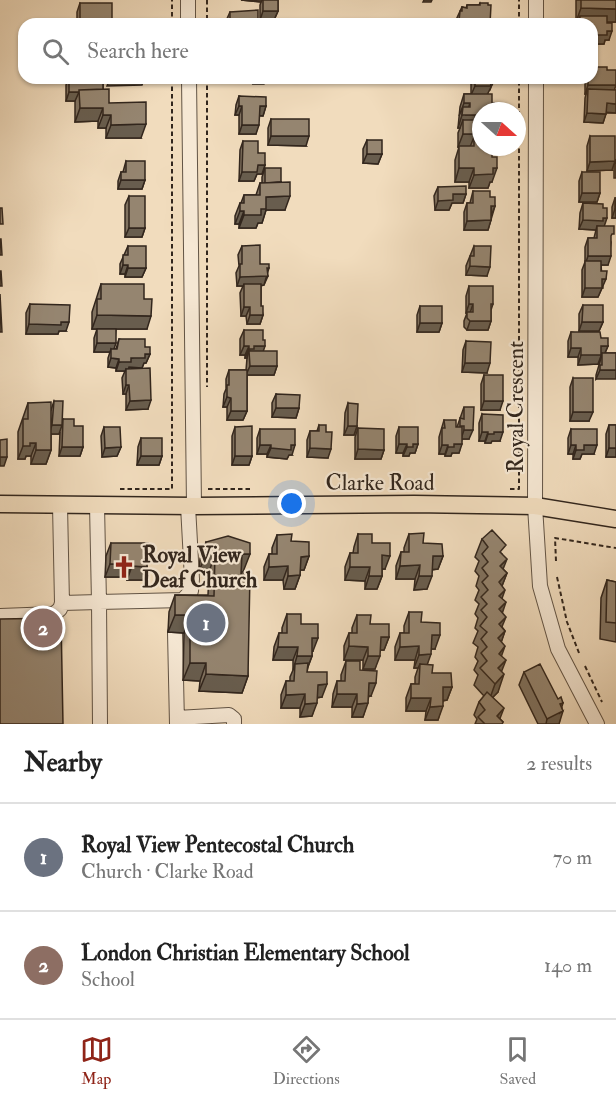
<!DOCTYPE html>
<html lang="en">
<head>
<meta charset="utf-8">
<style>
	body { margin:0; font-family:"IM FELL Double Pica",serif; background:#f6f6f6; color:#222 }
	.compass { position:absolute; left:472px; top:102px; width:54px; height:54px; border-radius:50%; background:#fff; box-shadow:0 2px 4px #0004; rotate:111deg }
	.you { position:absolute; left:292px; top:504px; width:21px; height:21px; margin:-15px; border:4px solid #fff; border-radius:50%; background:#1a73e8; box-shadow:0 0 0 9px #1a73e833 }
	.badge { display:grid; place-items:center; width:39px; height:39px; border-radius:50%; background:#8f2418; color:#fff; font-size:20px; font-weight:700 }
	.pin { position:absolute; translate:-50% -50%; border:3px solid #fff; box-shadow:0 2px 6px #0006 }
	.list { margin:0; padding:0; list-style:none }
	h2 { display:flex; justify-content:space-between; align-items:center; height:78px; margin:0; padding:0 24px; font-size:26px }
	h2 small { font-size:20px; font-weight:400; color:#767676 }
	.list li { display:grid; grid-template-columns:39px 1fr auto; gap:18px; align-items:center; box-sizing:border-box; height:108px; padding:0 24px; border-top:2px solid #e0e0e0 }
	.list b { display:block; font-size:22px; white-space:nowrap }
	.list p { margin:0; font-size:20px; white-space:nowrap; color:#767676 }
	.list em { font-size:20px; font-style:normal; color:#767676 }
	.icon { flex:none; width:33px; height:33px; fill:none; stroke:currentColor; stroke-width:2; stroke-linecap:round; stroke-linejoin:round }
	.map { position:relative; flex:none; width:616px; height:724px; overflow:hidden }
	.search { position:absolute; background:#fff; box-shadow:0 2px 4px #0004; left:18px; right:18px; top:18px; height:66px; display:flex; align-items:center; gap:15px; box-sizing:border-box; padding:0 21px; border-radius:18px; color:#767676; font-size:22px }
	.sheet { height:294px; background:#fff }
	nav { display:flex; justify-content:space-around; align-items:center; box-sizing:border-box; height:84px; border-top:2px solid #e0e0e0; background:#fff; font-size:16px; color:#767676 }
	nav a { display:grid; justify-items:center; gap:3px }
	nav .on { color:#8f2418 }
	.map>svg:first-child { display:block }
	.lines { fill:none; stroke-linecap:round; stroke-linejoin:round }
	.minor-casing { stroke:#625445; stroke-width:16 }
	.major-casing { stroke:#32261d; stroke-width:19 }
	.path { stroke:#32261d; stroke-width:2; stroke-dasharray:4.5 3; stroke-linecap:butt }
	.minor { stroke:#f6e8d4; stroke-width:14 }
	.major { stroke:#f1dcbd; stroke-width:16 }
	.wall { fill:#807260; stroke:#32261d; stroke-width:1.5 }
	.shaded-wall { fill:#685d4e; stroke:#32261d; stroke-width:1.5 }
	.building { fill:#958570; stroke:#32261d; stroke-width:1.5 }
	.labels { text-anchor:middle; stroke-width:4.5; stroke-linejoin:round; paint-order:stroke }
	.street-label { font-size:22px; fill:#32261d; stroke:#f6e8d4 }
	.poi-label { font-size:22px; font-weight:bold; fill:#32261d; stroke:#f6e8d4; text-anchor:start }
</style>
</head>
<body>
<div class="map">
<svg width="616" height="724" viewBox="0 0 616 724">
	<rect width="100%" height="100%" fill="#f1dcbd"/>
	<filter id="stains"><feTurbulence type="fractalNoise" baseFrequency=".00333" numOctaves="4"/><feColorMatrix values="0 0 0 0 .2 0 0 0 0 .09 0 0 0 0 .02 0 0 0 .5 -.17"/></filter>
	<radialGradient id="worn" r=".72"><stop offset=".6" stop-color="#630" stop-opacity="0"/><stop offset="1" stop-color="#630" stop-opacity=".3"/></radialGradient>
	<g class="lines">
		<g class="minor-casing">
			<path id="minor" d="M188,0v24
				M536,24v-24
				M189,78l5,428
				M536,78l-1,428 5,80 18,63 39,75
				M97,505l2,97 84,-2 8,-9 1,-12 -4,-73
				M62,603l37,-1 1,122
				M0,616l54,-2 6,-5 2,-6 -2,-98
				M175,632l2,92
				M177,718l52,-3 5,4v5"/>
		</g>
		<g class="major-casing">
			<path id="major" d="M0,504l194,2 220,-2 121,2 81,13"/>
		</g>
		<path class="path" d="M207,0v24
			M172,24v-24
			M519,24v-24
			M207,78v309
			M120,489h52v-411
			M208,489h44
			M510,489h9v-411
			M556,561l-1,-23 61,10
			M557,577l10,45 12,31
			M585,666l17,36"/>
		<use href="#minor" class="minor"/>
		<use href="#major" class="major"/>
	</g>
	<path class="wall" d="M241,0h37v11l-4,9h-14v-15l1,-3z
		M576,0h40v22h-9l2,18h-4l-1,4h-10l-1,2 -1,-22h-15l1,-2h-2z
		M80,3l31,21h-34v-12z
		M480,3l10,21h-34v-4l6,-13 4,1 1,-3h12z
		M230,12l28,12h-32v-3z
		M607,70l9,15 -2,5h2v23h-10l-3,10 -19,-1 1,-24 1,-4h-1v-16h7z
		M68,78h35v11l6,14 32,35h-35v-10h-8v-7l-23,1v-21h-9v-16z
		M471,78h23l-4,12h-1l-8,21 11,71h-2l-2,6h-19v-6h-14v-22l4,-13h-1v-14l2,-5h-2l2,-21 4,-13h7z
		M239,96l27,10 -3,10h-4l-3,18h-17v-19h-4l1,-10z
		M271,119l35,27 -38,-1v-17z
		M590,136l22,34 -25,1v-25z
		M367,140l15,14 -4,10 -15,-1v-14z
		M243,141l15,12 7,12 -3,9h-5l-3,7h-15l1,-31z
		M616,159v19h-2v-13z
		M126,161l19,19 -3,9h-24v-8l3,-9h2z
		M265,168l16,14 4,28h-19l-4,13h-4l-2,5h-17v-4h-4v-8l5,-13h1l3,-8h12l4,-12h2v-6z
		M582,172l18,21 -3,9h-18v-21z
		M438,187l28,7 -3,9h-11l-3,7h-14l-1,-14z
		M473,191l17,6 5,9 -7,24h-24v-18l3,-9h3z
		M129,196l16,32 -3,9h-17v-32z
		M615,198h1v20h-4v-11z
		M583,203l21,23 7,16 -3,23h-7l2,23h-1l-4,9h-16v-27l3,-8v-15l3,-9h6l2,-8 -17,-1 1,-16z
		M128,246l18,22 -4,9h-17v-3h-5v-10z
		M242,246l18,18 7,10 1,2 -4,9 -3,1v20l2,9 -3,9h-13l-1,-8h-5l-1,-23 3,-7h-6l-1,-13 3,-7 -1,-11z
		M474,246l13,30 -21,-1v-9z
		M101,284l43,15 3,30h-31l-2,20h2l3,-10 26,8 5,7 -4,9h-2l-2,5 -13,-1v2l19,40 -22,1v-16h-3l-1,-16 3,-7h-9v-3l-8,-1v-9l2,-6h-16v-14l3,-9h-5v-17z
		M469,286l24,18 -2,6v11l-3,9h-21l-3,-3v-6l3,-8h-1v-17z
		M30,304l36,27h-7l-1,3h-32v-21z
		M583,305l20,17 -4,9h-20v-17z
		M420,306l22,17 -3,9h-22v-17z
		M244,330l33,36 -3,9h-27v36l-4,9h-16v-13h-4l1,-13 2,-5v-10l3,-9h17l1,-12h-2v-3h-5v-16z
		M571,332l30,6 7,8 -3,7h11l-20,26v-4l6,-20 -4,9 -20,1v-8h-10v-16z
		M466,341l21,32 -25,-1 1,-22z
		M484,375l16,35h-19v-26z
		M573,378l16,43h-19v-34z
		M276,394l23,14 -3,10 -24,-1v-14z
		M54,401l8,21 1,-3 11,7 9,21 -3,9h-21l1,-24 -1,2h-8v16l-5,14h-15v-8h-5l-1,3h-7v-27l10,-29 23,7z
		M348,403l9,23 -3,9h-10l1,-22z
		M464,407l5,32h-7l-3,14h-7l-1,3h-6v-2h-6v-17l5,-17 13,7z
		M482,414l18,27h-8l-1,2h-6v-2h-6v-18z
		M319,425l7,7 2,26 -21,-1v-17l3,-9h7z
		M609,425h7v32h-10v-23z
		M104,427l17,20 -4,9 -15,1 -1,-21z
		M235,427l17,29 -3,9h-17v-29z
		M399,427l19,17 -3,9h-5l-1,3h-6v-3h-7v-17z
		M358,428l26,22 -3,9h-26v-22z
		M260,429l32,26h-3l-2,4 -20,-2v-3h-10v-16z
		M571,429l23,25h-12l-2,5h-7v-5h-5v-16z
		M141,438l21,18 -3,9h-22l1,-18z
		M358,534l14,9 13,26h-3v7l-5,13h-12v-8l-20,-1v-13l5,-14h3l1,-6z
		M409,534l34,22 -5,13 -6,1 -5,19 -13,1 1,-11h-19v-13l5,-14h3v-4z
		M277,535l14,6 18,15 -5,14h-4v5l-5,14h-11l-1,-9h-19v-13l5,-13h3v-6z
		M482,539l20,15 1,15 4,4 -5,13v41l3,4 -4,11v30l-3,20 -5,5 7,22 3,3 -1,2h-27l2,-5 -3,-4 5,-13 5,-6 -10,-11 4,-10 -4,-5 4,-9 -3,-4 3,-10 -5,-4 5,-12 -3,-3 3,-10 -3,-4 4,-10 -4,-4 4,-10 -3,-4 3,-10 -4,-5 4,-10 -4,-4z
		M206,542l37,30h-2l7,104 -6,17 -43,-2 1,-10 -17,-1 1,-47 -16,-1 1,-20 6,-17h33l1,-23 -10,-1 1,-12z
		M111,543l36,24 -4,13h-16v-3h-22l1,-21z
		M607,580l9,2v60l-16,-3 1,-41z
		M409,612l12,10 14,27h-4l-4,15 5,9 20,14 -5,13 -4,1 -5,19h-13l1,-9h-20v-13l5,-14h4v-7l3,-9h-4l1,-8h-20v-13l5,-14h4v-7z
		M287,614l14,10 12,27h-1v5l-4,11 -1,5 15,25 -5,1 -5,18 -12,1v-9h-19v-13l5,-14h4v-4l3,-7v-10h-20l1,-13 5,-14h3v-5z
		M357,615l32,22 -5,13h-4l-5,19h-12v-9h-19v-14l5,-13h3v-5z
		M346,661l25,35h-2l-6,21h-11v-10h-20l1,-13 4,-13h4v-6z
		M524,672l38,36 -3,16h-21l-19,-39z"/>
	<path class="shaded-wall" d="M241,0h21l-1,2z
		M424,0h8l-1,2h-8z
		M581,8l35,1v13h-36v-6l-2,6h-2z
		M263,11h15l-4,9h-14z
		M459,21h8l-1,3h-8z
		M80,23h32l-1,1h-32z
		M607,31h5l-3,9h-4l-1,4h-10l-2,2v-9z
		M110,78h34l-2,7 -35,1z
		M240,78h15l-2,4h-14z
		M256,78h11l-3,6h-11z
		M490,81h4l-7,14h-16l4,-9z
		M588,85h28l-3,9 -25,-5 -2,5h-1z
		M69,92h10l-4,9h-9z
		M464,103h6l-4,12h10l-5,14 -8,-9 -3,8h-2l4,-13 1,-8 -4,9z
		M607,103l9,1v9l-13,-1z
		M239,106h3l-3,9h-4z
		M260,106h6l-3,10 -7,-1z
		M80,108h23l-5,13 -23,1z
		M587,113l19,1 -3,9 -19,-1z
		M103,115h8l-5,13h-8z
		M146,124l-5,14h-35l5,-13z
		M242,125h17l-3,9h-17z
		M463,134h18v13l-7,-10 -4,10h-12z
		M271,136h38l-3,10 -38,-1z
		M367,154h15l-4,10 -15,-1z
		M615,161l-3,9 -25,1 3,-9z
		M258,165h7l-3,9h-5l-3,7h-15l3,-9z
		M459,168h15l-5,14h-14z
		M493,168h4l-5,14h-2l-2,6h-19l5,-13z
		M121,180h24l-3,9h-24z
		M582,193h18l-3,9h-18z
		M453,194h13l-3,9h-11l-3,7h-14l3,-9z
		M290,196l-5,14h-19l-4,13h-4l-2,5h-17l5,-13 22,-18z
		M491,206h4l-4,10z
		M615,209h1v9h-4z
		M240,211h4l-5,13h-4z
		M603,218h4l-3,9 -7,-1 -1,4 -17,-1 4,-9z
		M491,220l-3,10h-24l3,-9z
		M129,228h16l-3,9h-17z
		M588,256h23l-3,9h-23z
		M123,265h5l-3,9h-5z
		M470,266l20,1 -3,9 -21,-1z
		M128,268h18l-4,9h-17z
		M267,268h2l-5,17 -20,1v-2l-1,2h-6l3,-9z
		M602,279h4l-8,18h-16l3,-9z
		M469,304h4l-3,9h-4z
		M244,307h6l-4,9h-5z
		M97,315l54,1 -4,13h-55z
		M250,315h13l-3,9h-13z
		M470,321h21l-3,9h-21z
		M61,322h8l-3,9h-7l-1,3h-32l3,-10z
		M582,322h21l-4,9h-20z
		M420,323h22l-3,9h-22z
		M97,343h19l-3,9 -2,-3 -1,3h-16z
		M244,346h5l-4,9h-5z
		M254,346h11l-3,9 -13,-4 -2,7h-2l4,-9z
		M601,346h7l-4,9 -2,-2 -4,11 -20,1 3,-10z
		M571,348h10l-3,9h-10z
		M145,354h5l-4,9h-2l-2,5 -13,-1 -1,4 -2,-2 -1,2h-9l3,-9z
		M111,358l8,1 -3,9 -8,-1z
		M465,363h25l-3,10 -25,-1z
		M250,366h27l-3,9h-28z
		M600,370h16v9h-20z
		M126,385h3l-3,9h-3z
		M227,397l4,1 -4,9h-4z
		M151,400l-3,9 -22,1 4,-9z
		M484,401h19l-3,9h-19z
		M276,408h23l-3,10 -24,-1z
		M231,411h16l-4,9h-16z
		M573,412h20l-4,9h-19z
		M52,425h10l-3,9h-10z
		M348,426h9l-3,9h-10z
		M464,430h9l-4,9h-8z
		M482,432h6l-3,9h-6z
		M494,432h9l-3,9h-8l-1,2h-6l3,-9z
		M30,443h6l-5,13h-5l-1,3h-7l5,-13z
		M399,444h8l-4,9h-7z
		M413,444h5l-3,9h-5l-1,3h-6l4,-9z
		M454,444h8l-3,9h-7l-1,3h-6l3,-9z
		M260,445h11l-4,9h-10z
		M291,445h4l-3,10h-3l-2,4 -20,-2 4,-9z
		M442,445h6l-3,9h-6z
		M571,445h5l-3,9h-5z
		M584,445h13l-3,9h-12l-2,5h-7l3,-9z
		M62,447h21l-3,9h-21z
		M121,447l-4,9 -15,1 3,-9z
		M310,448l21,1 -3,9 -21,-1z
		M609,448h7v9h-10z
		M358,449l26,1 -3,9h-26z
		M36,450h15l-5,14h-15z
		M141,456h21l-3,9h-22z
		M235,456h17l-3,9h-17z
		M0,457h7l-3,9h-4z
		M206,554h9l-6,18 -10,-1z
		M242,554h8l-7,18 -8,-1z
		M382,555l8,1 -5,13h-8z
		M309,556l-5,14h-8l5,-13z
		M433,556h10l-5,13 -10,1z
		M507,559l-7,18v-11z
		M110,564h22l-5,13h-22z
		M420,565l-5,14h-19l4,-13z
		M132,566l15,1 -4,13h-16z
		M288,566l-5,14h-19l5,-13z
		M350,567h20l-5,14 -20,-1z
		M507,573l-7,18 -1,-9z
		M300,575l-5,14h-11l4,-13z
		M369,576h13l-5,13h-12z
		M419,576h13l-5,13 -13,1z
		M505,590l-6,17v-11z
		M506,602l-6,18 -1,-11z
		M175,615h15l-6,18 -16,-1z
		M506,617l-7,17v-10z
		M505,631l-6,18 -1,-11z
		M432,635h8l-5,14h-8z
		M381,637h8l-5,13h-8z
		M312,638h6l-5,13h-6z
		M349,646l19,1 -5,13h-19z
		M419,646l-4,14h-20l5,-13z
		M505,646l-6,17v-9z
		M278,647h20l-5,13h-20z
		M431,654l-5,14 -6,-4 -2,4h-4l5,-13z
		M297,656h15l-5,13 -12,-5 -2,6z
		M368,656h12l-5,13h-12z
		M506,660l-7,18 -1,-10z
		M190,663h16l-6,18 -17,-1z
		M206,674l42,2 -6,17 -43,-2z
		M504,674l-6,18 -9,9 6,-17z
		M369,683h7l-5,13h-7z
		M327,684l-5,13 -9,1 5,-13z
		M443,687h9l-5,13 -9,1z
		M305,694l-5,14h-19l5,-13z
		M337,694h20l-5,13h-20z
		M411,698h20l-5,13h-20z
		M317,703l-5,13 -12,1 5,-13z
		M368,703l-5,14h-11l5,-13z
		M563,703l-3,10 3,-2 -4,13h-13l1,-5 13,-15z
		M443,706l-5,14h-13l5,-13z
		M504,708l-5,13 -2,-5z"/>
	<path class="building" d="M263,0h15v11h-15z
		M581,0h35v9l-35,-1z
		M80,3h32v20h-32z
		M480,3h8v2h3l-1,19h-24l1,-3h-8l1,-10h2v-4l5,1v-3h13z
		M258,10v14h-28v-12z
		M580,16h27v7h5v8h-5v4h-11v2h-4v-13h-12z
		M114,23h31l-31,1z
		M592,67h15v3h9v15h-28v-7h4z
		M69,78h34v11l-24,1v2h-10z
		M475,78h19v3h-4l1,5h-16z
		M109,89v14l37,-1v22l-35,1v-10h-8v-7h-23l-1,-18z
		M588,89l28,1v14l-9,-1 -1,11 -19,-1z
		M464,94h28v9h2l-1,8h-12v23h-18v-14h12l1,-5h-14l1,-8h7v-4h-6z
		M239,96l27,1v9h-6l-1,19h-17v-19h-3z
		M271,119h38v17h-38z
		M590,136h25v25l-25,1z
		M474,137h7v10h11v10h5v11h-4v6l-19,1v-7h-15v-22h15z
		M367,140h15v14h-15z
		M243,141h15v12h7v12h-7l-1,7h-15z
		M126,161h19v19h-24v-8h5z
		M265,168h16v14l-16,1z
		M582,172h18v21h-18z
		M290,182v14l-24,1v12h-5v6h-17v-4h-4v-8h4v-8h16v-12z
		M466,186v8h-13v6l-15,1v-14z
		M473,191h17v6h5v9h-4v14l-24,1v-18h6z
		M129,196h16v32h-16z
		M615,198h1v11h-1z
		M583,203l20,1v4h4v10h-4v3l-20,-1z
		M0,208h2l1,16h-3z
		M597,226h17v8h-2l-1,2v20h-23v-18h9z
		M0,239h1l1,16h-2z
		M260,245v19h9v4h-2l1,8 -28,1v-13h2v-18z
		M128,246h18v22h-18v-3h-5v-10h5z
		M474,246h17l-1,21 -20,-1v-10h4z
		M585,261h16v10h6l-1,8h-4v9h-17z
		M0,271h1l1,15h-2z
		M101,284h43v15h8l-1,17 -54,-1v-16h4z
		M244,284h17v22h2v9h-13v-8h-6z
		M469,286h24v18h-2v17h-21l-3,-3v-6h6v-8h-4z
		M0,294l2,38h-2z
		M30,304l40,1 -1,17h-8v3l-32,-1z
		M583,305h20v17h-21z
		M420,306h22v17h-22z
		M97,329h19v14h-19z
		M244,330h19v10h2v6h-11v3h-5v-3h-5z
		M571,332h29l1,6h7v8h-7v9h-20v-7h-10z
		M119,339h26v8h5v7h-5v4h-14v4h-12v-3l-8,-1v-9h6z
		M466,341l25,1 -1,21h-25z
		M249,351h28v15h-27z
		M602,353h14v17h-16v-5h2z
		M150,368l1,32 -21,1 -1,-16h-3v-16z
		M229,370h18v41h-16v-13l-4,-1v-12h2z
		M484,375h19v26h-19z
		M573,378h20v34h-20z
		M276,394l24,1 -1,13h-23z
		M54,401h9l-1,24h-10z
		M51,402v48h-15v-7h-6v3h-7v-27h5v-16z
		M348,403l10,1 -1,22h-9z
		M464,407h10l-1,23h-9v-4h-4v-8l4,1z
		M482,414l21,1v17h-9v2h-6v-2h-6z
		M63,419h11v7h9v21h-21z
		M444,420h12v7h6v17h-8v3h-6v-2h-6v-17h3z
		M319,425h7v7h6l-1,17 -21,-1v-17h9z
		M609,425h7v23h-7z
		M252,426v30h-17v-29z
		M104,427h16l1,20 -16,1z
		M399,427h19v17h-5v3h-6v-3h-8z
		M358,428l26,1v21l-26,-1z
		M260,429h35v16h-4v5l-20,-2v-3h-11z
		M571,429h26v16h-13v5h-8v-5h-5z
		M141,438h21v18h-21z
		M7,439v18h-7v-17z
		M492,530l14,15 -6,7 7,7 -7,7 7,7 -8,9 6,8 -6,6 7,6 -7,7 7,8 -7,7 6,7 -7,7 7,8 -6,8 7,6 -8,8 6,6 -9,10 -15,-16 7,-7 -6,-8 6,-6 -6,-8 6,-7 -7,-6 7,-9 -6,-7 6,-6 -6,-7 7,-7 -6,-8 6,-6 -6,-8 6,-6 -6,-8 6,-7 -6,-8z
		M424,533l-1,10 19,1 1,12h-10l-1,20h-13l1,-11 -20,1 1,-14h8v-18z
		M292,534l-1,7 18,1v14l-8,1 -1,18 -12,1v-10l-19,1v-13h8v-19z
		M358,534h14v9h18v13l-8,-1v21h-13l1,-9h-20v-14h8z
		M228,536l22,7v11h-8l-1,20h9l-2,102 -42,-2v-11h-16v-48h-15v-20l39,1 1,-42h-9v-12z
		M111,543h37l-1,24 -15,-1v-2h-22z
		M607,580l9,2v41l-10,-1z
		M409,612h13l-1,10 19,1v12h-8l-1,19 -12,1v-9l-19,1v-14h9z
		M287,614h14v10h17v14h-6v18h-15l1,-9h-20l1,-14h8z
		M357,615h14l-1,9h19v13h-8l-1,19h-12v-9l-19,-1v-13h8z
		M61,618l2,106h-63v-105z
		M346,661h14v9l17,1 -1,12h-7l-1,20 -11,1v-10h-20v-13h8z
		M308,663l-1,9h20v12l-9,1 -1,18 -12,1v-10l-19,1v-14h8l1,-17z
		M420,664l13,1 -1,8h19l1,14h-9v19l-13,1 1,-9h-20v-14h8z
		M540,664l18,35 3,-2 2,6 -3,1 3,7 -16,8 -23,-47z
		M487,692l17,16 -7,8 6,6 -1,2h-17l-7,-7 7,-7 -6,-8z"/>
	<defs>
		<g id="church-bare" transform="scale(1.8)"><path d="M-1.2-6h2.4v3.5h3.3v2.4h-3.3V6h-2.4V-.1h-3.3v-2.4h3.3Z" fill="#8f2418" stroke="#f6e8d4" stroke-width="2.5" paint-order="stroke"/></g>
	</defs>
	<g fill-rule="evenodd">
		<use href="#church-bare" x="124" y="567"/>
	</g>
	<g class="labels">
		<g class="street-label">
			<text transform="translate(515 407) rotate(-90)" y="8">Royal Crescent</text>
			<text x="380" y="490">Clarke Road</text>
		</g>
		<g class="poi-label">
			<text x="142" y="562">Royal View<tspan x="142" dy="25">Deaf Church</tspan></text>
		</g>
	</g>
	<rect width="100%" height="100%" filter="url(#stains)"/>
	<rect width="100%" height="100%" fill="url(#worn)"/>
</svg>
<svg class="compass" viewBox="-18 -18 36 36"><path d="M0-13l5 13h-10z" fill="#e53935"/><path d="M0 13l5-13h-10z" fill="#767676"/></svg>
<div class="you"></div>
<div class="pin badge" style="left:206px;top:623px;background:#6b7280">1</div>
<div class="pin badge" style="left:43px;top:628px;background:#8d6e63">2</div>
<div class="search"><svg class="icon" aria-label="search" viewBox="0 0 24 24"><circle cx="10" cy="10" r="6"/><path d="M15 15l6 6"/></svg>Search here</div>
</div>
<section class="sheet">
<h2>Nearby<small>2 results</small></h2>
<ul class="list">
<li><span class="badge" style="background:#6b7280">1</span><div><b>Royal View Pentecostal Church</b><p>Church · Clarke Road</p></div><em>70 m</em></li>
<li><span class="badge" style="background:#8d6e63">2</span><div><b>London Christian Elementary School</b><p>School</p></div><em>140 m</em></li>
</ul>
</section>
<nav>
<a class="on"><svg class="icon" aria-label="map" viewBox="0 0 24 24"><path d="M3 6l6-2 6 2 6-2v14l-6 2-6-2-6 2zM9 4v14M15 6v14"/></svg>Map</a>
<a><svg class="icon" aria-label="directions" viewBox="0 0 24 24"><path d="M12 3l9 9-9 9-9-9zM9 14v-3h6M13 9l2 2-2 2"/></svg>Directions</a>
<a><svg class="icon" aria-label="saved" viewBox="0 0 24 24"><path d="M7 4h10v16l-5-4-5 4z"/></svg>Saved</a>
</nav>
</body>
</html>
